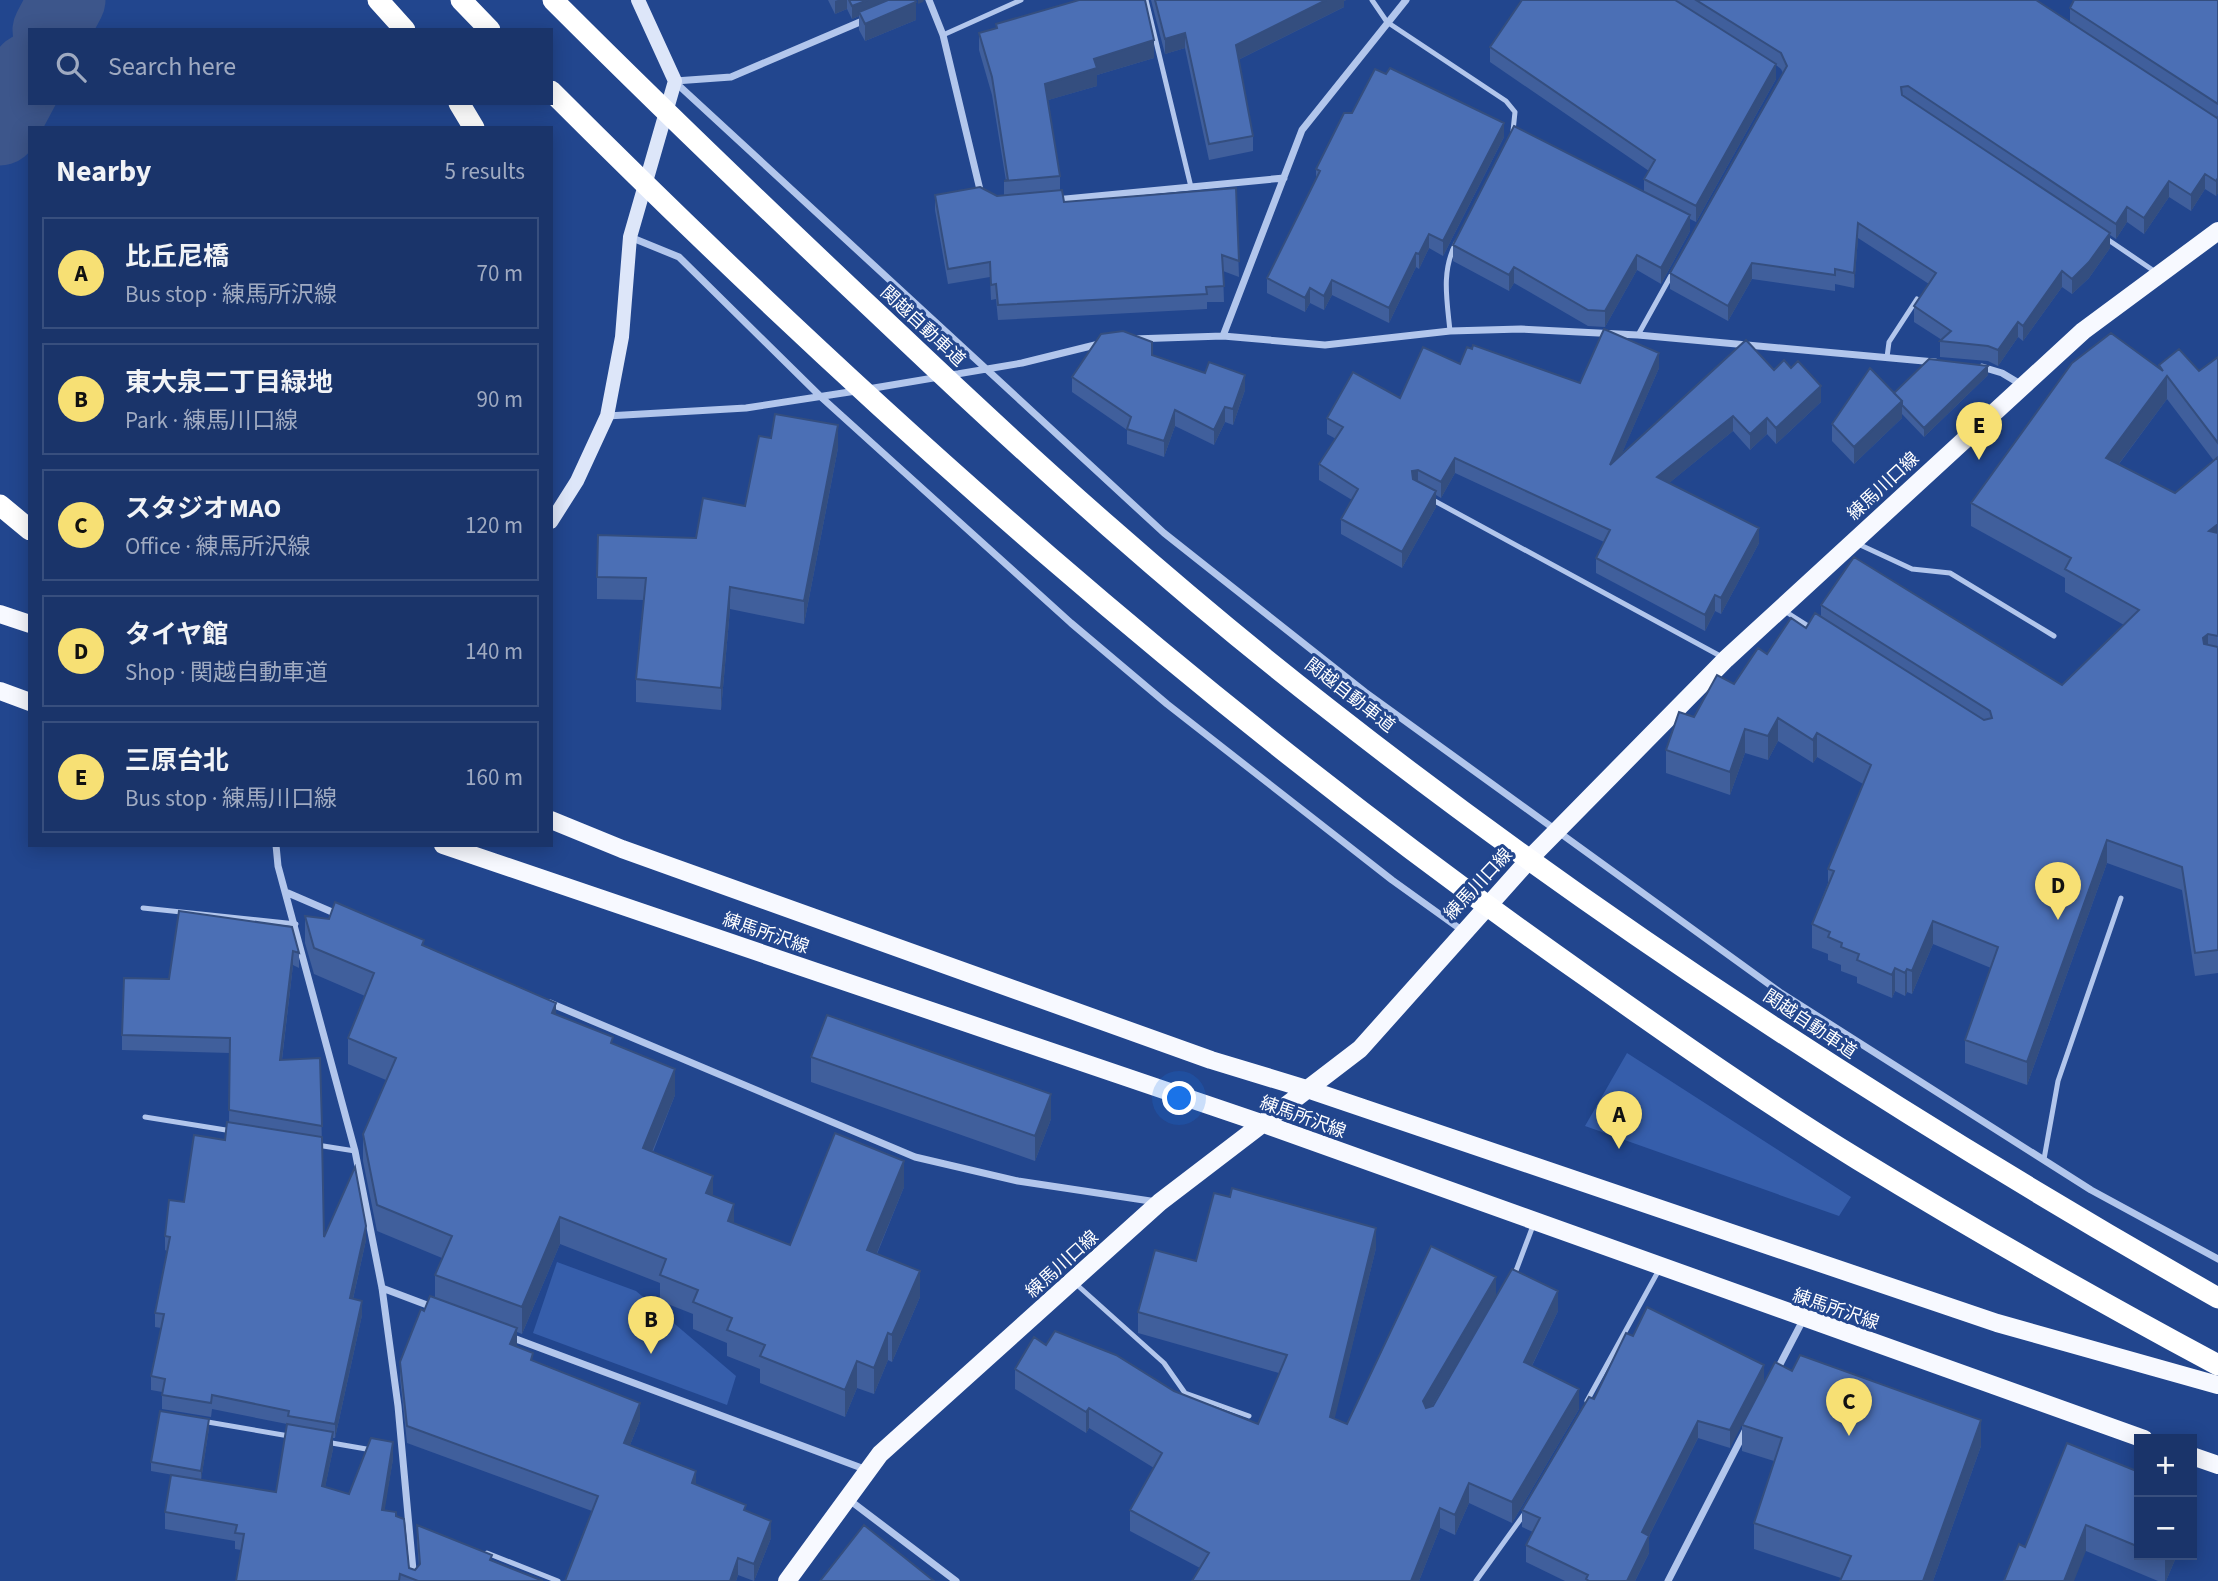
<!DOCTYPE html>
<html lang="en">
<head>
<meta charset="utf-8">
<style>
	body { margin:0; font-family:"Source Sans 3","Noto Sans JP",sans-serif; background:#273f72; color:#f1f3f6 }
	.controls { position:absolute; right:21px; bottom:21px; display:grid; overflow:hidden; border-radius:0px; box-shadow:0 4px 18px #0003 }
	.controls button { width:63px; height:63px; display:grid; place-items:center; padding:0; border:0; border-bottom:2px solid #384f7e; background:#1a346a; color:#f1f3f6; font:35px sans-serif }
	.you { position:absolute; left:1180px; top:1099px; width:24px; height:24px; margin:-18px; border:5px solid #fff; border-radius:50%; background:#1a73e8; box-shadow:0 0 0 10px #1a73e833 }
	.badge { display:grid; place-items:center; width:46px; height:46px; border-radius:50%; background:#f7e074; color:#111; font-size:23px; font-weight:700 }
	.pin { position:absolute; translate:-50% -58px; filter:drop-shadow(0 2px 4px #0008) }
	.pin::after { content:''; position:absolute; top:37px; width:24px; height:21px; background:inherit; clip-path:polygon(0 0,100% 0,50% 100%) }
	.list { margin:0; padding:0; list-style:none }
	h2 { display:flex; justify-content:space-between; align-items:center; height:91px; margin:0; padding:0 28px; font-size:30px }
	h2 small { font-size:23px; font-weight:400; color:#9faac1 }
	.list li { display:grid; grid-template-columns:46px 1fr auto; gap:21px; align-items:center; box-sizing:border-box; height:112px; margin:0 14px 14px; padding:0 14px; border:2px solid #384f7e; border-radius:0px }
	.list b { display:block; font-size:26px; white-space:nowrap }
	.list p { margin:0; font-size:23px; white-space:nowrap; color:#9faac1 }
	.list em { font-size:23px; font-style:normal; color:#9faac1 }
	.icon { flex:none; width:38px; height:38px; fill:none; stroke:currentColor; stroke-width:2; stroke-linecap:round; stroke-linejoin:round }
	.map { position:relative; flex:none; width:2218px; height:1581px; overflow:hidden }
	.search { position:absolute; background:#1a346a; box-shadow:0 4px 18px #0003; left:28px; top:28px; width:525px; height:77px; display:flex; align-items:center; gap:18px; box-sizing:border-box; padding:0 24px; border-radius:0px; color:#9faac1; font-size:26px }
	.panel { position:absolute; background:#1a346a; box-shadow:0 4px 18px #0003; left:28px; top:126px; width:525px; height:721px; border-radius:0px }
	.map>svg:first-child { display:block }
	.green { fill:#365eab }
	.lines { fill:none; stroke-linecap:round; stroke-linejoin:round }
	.river { stroke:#3d568b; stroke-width:77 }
	.lane { stroke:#b2c6ec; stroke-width:5 }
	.street { stroke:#b2c6ec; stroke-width:7 }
	.secondary { stroke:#dde6f9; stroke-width:14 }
	.primary { stroke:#f7f9ff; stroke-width:18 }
	.highway { stroke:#fff; stroke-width:21 }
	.highway-bridge { stroke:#fff; stroke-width:21 }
	.wall { fill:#405f9c; fill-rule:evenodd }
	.shaded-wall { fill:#344e7f }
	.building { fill:#4b6fb5; stroke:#344e7f; stroke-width:2 }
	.labels { text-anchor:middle; stroke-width:6; stroke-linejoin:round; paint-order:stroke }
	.street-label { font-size:18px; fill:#fff; stroke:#22468e }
</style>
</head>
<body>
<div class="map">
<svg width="2218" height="1581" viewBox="0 0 2218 1581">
	<rect width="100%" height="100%" fill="#22468e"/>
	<path class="green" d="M1627,1053l224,144 -12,19 -254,-90z
		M557,1262l79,29 100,85 -9,29 -194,-72z"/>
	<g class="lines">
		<path class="river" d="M51,30l16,-30
			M0,127l30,-56"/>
		<path class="lane" d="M1146,0l45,187
			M1372,0l15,22 119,79 9,11 -2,19
			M943,35l78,-35
			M2104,237l53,36
			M1450,331c-3,-31 -9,-60 6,-88
			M1638,335l35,-63
			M1887,357l2,-15 28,-43
			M1431,499l293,159
			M1856,543l56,26 38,4 104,63
			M1783,610l30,19
			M143,908l153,16
			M145,1117l87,14
			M317,1145l38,6
			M2044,1159l14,-78 63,-183
			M1514,1276l20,-53
			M1076,1284l88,79 21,30 64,23
			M1587,1401l73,-133
			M202,1421l87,15
			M326,1442l46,8
			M487,1553l71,28
			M1476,1581l49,-68"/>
		<path class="street" d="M929,0l14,35 38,159
			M1406,0l-104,130 -79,206 102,9 125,-14 71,-2 117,6 297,27
			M675,81l56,-4 136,-58
			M675,82l489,451 201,159 416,301 310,197 127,69
			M1055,200l229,-22
			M630,237l49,20 142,140 250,226 96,81 225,176 71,51
			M1133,339l90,-3
			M1982,367l20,6 20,12
			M868,389l154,-26 81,-20
			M607,416l139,-8 110,-17
			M276,845l2,21 77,285 27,137 16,118 16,175
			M288,893l51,22
			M550,1003l365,154 103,24 139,21
			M382,1288l53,20
			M508,1336l359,134
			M1776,1372l27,-52
			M848,1499l108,82
			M1668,1581l78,-152"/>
		<path class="secondary" d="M551,522l26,-41 30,-65 15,-79 8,-100 45,-156 -37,-81"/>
		<path class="primary" d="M0,614l30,10
			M0,691l30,11
			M551,820l71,29 589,211 99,30 687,233 221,62
			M443,845l821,279 880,315
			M2192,1456l26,9
			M787,1581l93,-127 280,-252 200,-153 177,-198 189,-192 357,-328 135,-100"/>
		<path class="highway" d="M378,0l27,30
			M461,0l29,30
			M459,103l15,25
			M0,505l30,25"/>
		<path class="highway-bridge" d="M553,0c113,113 228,223 345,333 139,132 281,260 433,378 279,219 578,411 887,587
			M551,91c325,325 659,622 1036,886 89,63 179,126 272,183 118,72 238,140 359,205"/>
	</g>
	<path class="wall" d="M828,0h87l1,20 -51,21 -6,-11v-14l-7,3 -5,-10 -12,5z
		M1151,0h195l-2,1v6l-106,53 15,76v15l-44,9 -24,-112 -20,6z
		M1520,0h516l34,22v-14l148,-8v193l-2,3 -11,-7 -14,22 -22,-14 -25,37 -17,-12 -11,17 -6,-4v13l-21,30 -17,16 -10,-7 -39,54 -5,-4 -20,29 -10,-5 -48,-4v-16l2,-1 -28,-18v-16l15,-22 -71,-46 -4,50 -19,-4v7l-83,-12 -24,42 -58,-32v-16l113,-200 -2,-4 -5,-4v14l-80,143 -6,-3v12l-29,53 -24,-14 -32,57 -17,-1 -74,-43 -5,8 -56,-30v-16l191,-53v-13l5,-8 -159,-109v-15l32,-46z
		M996,24l158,34 -57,17v11l-49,14 12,76v14l4,12 172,-14 3,89 -16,-6 1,31h-17v7l-209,11 -2,-21 -5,1 -1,-23 -42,7 -13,-74v-15h69v-14h2l-14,-86 -13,-45v-17l17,-4z
		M1504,137l-61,119 -14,-8 -10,21 -3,-2 -27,56 -57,-28 -8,15 -14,-7 -5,9 -38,-19v-15l49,-98v-11z
		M1472,349l108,34 79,-15 -38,87 153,-85 47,32 -45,42 -9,-10 -17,16 -17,-19 -64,52 90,60 -38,71 -6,-3 -10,20 -109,-58v-15l8,-16 -149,-69 -14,25 -5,-3v12l-34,61 -61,-34v-15l11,-19 -33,-20v-16l17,-25 -9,-5v-16l73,-20 60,-34z
		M1152,355l93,35 -12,35 -8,-3 -11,23 -39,-19 -11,31 -37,-13v-14l-55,-38v-15z
		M2218,357v616l-23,3 -13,-86 -75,-27 -80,222 -62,-22v-23l26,-72 -58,-24 -21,50 -5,-2 -2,4 -10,-5 -3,7 -35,-15v-6l-16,-6v-6l-13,-5v-6l-16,-6v-24l16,-41v-14l35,-85 -46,-27 -4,6 -35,-22 -10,19 -23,-7 -15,42 -64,-22v-23l28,-33 73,-63 54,-37v-12l241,80 62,-60 -59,-33v-14l-94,-52v-23l188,-135v-3l40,6zM2167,399l47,62 -39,32 -56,-29z
		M1988,375l-64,62 -22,-23v4l-48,46 -22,-23v-17l62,-31z
		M838,448l-34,176 -74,-15 -9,101 -85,-8v-23l8,-79 -47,-1v-22l99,-39z
		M179,911l120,42v15l-6,-3 -11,95 38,-2 4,179 42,3 -13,59 9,16 -27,123h-2v11l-8,38 24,7 44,-35 -9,51 12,6 13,52 6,2 4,-4 -2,-24v-17l75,35 51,21h-307l5,-31 -6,-1v-8l-70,-12v-17l111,-20 11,-68 -75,-15 -1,8 -49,-8v-17l-11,-2v-14l10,-48 -6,-1v-14l12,-62 -2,-1v-14l19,-34 41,-62 4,-18 1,-69 -108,-3v-15l47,-56z
		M305,916l119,30 189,98 62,51 -22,57 60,44 21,27 56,22 114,-58 -27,67 43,43 -28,65 -4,-2 -14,34 -17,-6 -12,29 -85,-34v-14l-33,-13v-13l-34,-14v-15l-33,-13v-18l-100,-39 -38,90 -5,-2v15l16,14 107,59 -10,25 66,40 50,26 25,27 -17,43 -16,-6 -2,6h-171l27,-70 -185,-68 -7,-65v-16l24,-51 11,-13v-23l7,-17 -65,-27 -14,-70v-27l23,-54 -38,-16v-26l17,-42 -51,-22 -9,-31z
		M811,1057l240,62 -16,42 -224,-79z
		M1376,1248l-42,171 13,5 149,-127 62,14 -26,55 47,43 -67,114 -43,-20 -14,32 -15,-7 -21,53h-227l8,-13 -70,-37v-21l24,-42 -65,-40 -3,5 -71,-44v-20l31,-24 128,46 84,33 21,-51 -141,-40v-21l58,-51z
		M1633,1336l131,29 -34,83 -32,-10 -49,98v17l-14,28h-70l-39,-19v-17l7,-13 -11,-5v-17l72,-111z
		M1792,1371l189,75 -48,135h-93l1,-3 -87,-29v-26l20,-62 -32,-10v-26z
		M209,1428l-8,52 -50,-9v-9z
		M2139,1472v83h38l-11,26h-8l-72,-30 -61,-4z"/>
	<path class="shaded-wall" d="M838,0h9v9l-12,5v-13z
		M868,0h29l-38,12v4l-7,3v-13z
		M918,0h6l-1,2 -5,2z
		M1326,0h20l-2,1v6l-108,54v-16z
		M916,2v18l-51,21v-17z
		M1185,33v15l-20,6v-15z
		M1154,40v18l-57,17v11l-52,15v-17l49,-25z
		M1776,64v15l-80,143v-16z
		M1504,123v14l-61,119v-15z
		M2205,174v15l-14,22v-16z
		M2218,178v15l-2,3v-15z
		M2169,181v16l-25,37v-16z
		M2127,207v15l-11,17v-15z
		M1690,215v16l-29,53v-16z
		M1858,223v15l-4,50v-15z
		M2110,233v15l-21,30 -17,16v-15z
		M1429,234v14l-10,21v-15z
		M1416,253v14l-27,56v-15z
		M1637,255v15l-32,57v-16z
		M1752,263v16l-24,42v-15z
		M1514,267v16l-5,8v-16z
		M2062,271v16l-39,54v-15z
		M1332,280v15l-8,15v-14z
		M1310,288v15l-5,9v-14z
		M2018,322v15l-20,29v-16z
		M1659,353v15l-49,113v-16z
		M1988,366v9l-64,62v-9z
		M1245,375v15l-12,35v-16z
		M2167,376v23l-61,82v-23z
		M1821,386v16l-45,42v-16z
		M1902,401v17l-48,46v-17z
		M1225,407v15l-11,23v-15z
		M1175,410v16l-11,31v-16z
		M1733,416v15l-76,62v-16z
		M1767,418v16l-17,16v-16z
		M838,425v23l-34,176v-23z
		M1455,458v15l-14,25v-16z
		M1418,470v15l-6,2v-16z
		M1436,491v16l-34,61v-16z
		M2218,524v23l-9,-16z
		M1759,528v15l-38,71v-16z
		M730,587v22l-9,101v-22z
		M1715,595v16l-10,20v-16z
		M2208,634v23l-5,-19z
		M1778,718v23l-10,19v-24z
		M1745,729v24l-15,42v-23z
		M1817,733v24l-4,6v-23z
		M2107,840v23l-80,222v-23z
		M1933,921v23l-21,50v-23z
		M293,951v14l-13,110v-15z
		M1895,968v23l-3,7v-23z
		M1907,969v23l-2,4v-23z
		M556,1003v26l-4,-16z
		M675,1069v26l-32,79v-26z
		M1051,1094v25l-16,42v-25z
		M904,1161v26l-37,90v-27z
		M713,1176v26l-7,-9z
		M734,1204v27l-6,-10z
		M560,1217v27l-38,90v-27z
		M366,1226v14l-16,72v-14z
		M1376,1228v20l-46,190v-21z
		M920,1271v26l-28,65v-27z
		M1496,1277v20l-73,124v-20z
		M1558,1291v20l-34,71v-20z
		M362,1301v14l-27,123v-14z
		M517,1328v17l-7,16v-17z
		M888,1333v27l-14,34v-26z
		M857,1361v27l-12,29v-27z
		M1764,1365v18l-34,65v-18z
		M1579,1389v20l-67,114v-21z
		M640,1403v17l-16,40v-17z
		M1089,1408v20l-3,5v-21z
		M209,1419v9l-8,52v-9z
		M1981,1420v26l-48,135h-10z
		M1698,1421v17l-56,112v-18z
		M333,1432v17l-11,54v-17z
		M393,1442v17l-11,68v-17z
		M696,1471v17l-4,-5z
		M1469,1483v20l-14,32v-20z
		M2193,1493v26l-1,2v-26z
		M1440,1508v20l-21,53h-8z
		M771,1521v17l-17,43v-17z
		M2086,1525v26l-12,30h-10z
		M1649,1536v17l-14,28h-8z
		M2166,1555h11l-11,26h-1v-23z
		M738,1558v17l-2,6h-6z"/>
	<path class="building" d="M849,0h19l-16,6z
		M888,0h27l1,2 -51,22 -6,-12z
		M1079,0h66l9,40 -60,19 3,9 -52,16 15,92 -56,5 4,-1 -16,-103 -13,-44 18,-5 -1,-4z
		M1155,0h171l-90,45 17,91 -44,8 -24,-111 -20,6z
		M1522,0h153l101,64 -80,142 -52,-27 11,-19 -165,-113z
		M1696,0h340l181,118 1,-1v61l-2,3 -11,-7 -14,21 -22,-14 -25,37 -17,-11 -11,17 -208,-138 -7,1 1,8 208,138 -21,29 -17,17 -10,-8 -39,55 -5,-4 -20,28 -10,-4 -48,-5 11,-10 -37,-25 22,-33 -78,-50 -4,50 -19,-4v6l-83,-12 -24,43 -58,-33 117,-207 -6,-13z
		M2074,0h144v104l-148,-96z
		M1390,68l114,55 -61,118 -14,-7 -10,20 -3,-1 -27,55 -57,-28 -8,16 -14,-8 -5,10 -38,-20 53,-107 -4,-2 28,-56h8l23,-44 11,5z
		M1514,126l176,89 -29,53 -24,-13 -32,56 -17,-1 -74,-43 -5,8 -56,-30z
		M980,187l17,9 65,-6 2,12 172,-14 3,73 -17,-6 2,31 -18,1 1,7 -209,11 -2,-21 -5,1 -1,-23 -42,7 -13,-74z
		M1604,329l55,24 -49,112 136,-125 28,30 10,-10 7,8 7,-7 23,25 -45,42 -9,-10 -17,16 -17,-18 -76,61 102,51 -38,70 -6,-3 -10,20 -109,-57 14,-28 -155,-72 -14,24 -23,-12 -6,1 1,8 23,12 -34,61 -61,-33 17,-30 -39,-25 24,-37 -16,-9 26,-46 47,26 23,-51 37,17 7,-17 5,2 1,-4 107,38z
		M1123,331l29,11v13l53,18 4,-11 36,13 -12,34 -8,-2 -11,23 -39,-20 -11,31 -37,-12 4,-12 -59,-40 29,-43z
		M2111,333l52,38 -4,-6 20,-16 20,22 19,-14v86l-51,-67 -61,82 69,35 43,-36v67l-9,7 9,2v103l-10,-2 -5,4 1,6 14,3v303l-23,3 -13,-86 -75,-27 -80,222 -62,-22 33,-93 -65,-26 -21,50 -5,-2 -2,4 -10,-5 -3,7 -35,-15 2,-6 -18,-7 1,-4 -14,-6 2,-5 -18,-8 22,-53 -6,-2 43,-104 -54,-32 -4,7 -35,-22 -10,18 -23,-7 -15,43 -64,-22 13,-38 15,5 23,-42 17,9 24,-36 9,6 24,-36 15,10 9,-15 169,107 8,-2 -2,-7 -169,-106 33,-48 208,128 77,-75 -74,-41 6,-11 -100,-55 101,-140z
		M1929,359l59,7 -64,62 -22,-23v-4l-8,-8z
		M1870,368l32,33 -48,46 -22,-23z
		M775,414l63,11 -34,176 -74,-14 -9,101 -85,-9 10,-101 -49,-1 1,-42 98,3 7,-40 42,8 14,-70 12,2z
		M335,902l89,38 -2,5 134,58 -4,10 61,24 -2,6 64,26 -32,79 70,28 -7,17 28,11 -6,17 62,24 45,-112 69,28 -37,89 53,21 -28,64 -4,-2 -14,35 -17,-7 -12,29 -85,-34 5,-11 -38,-15 5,-12 -39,-16 5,-12 -38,-15 6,-16 -106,-42 -38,90 -87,-32 17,-39 -75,-31 -14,-71 33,-76 -48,-20 26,-65 -60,-25 -9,-32 24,3z
		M179,911l113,16 7,26 -6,-2 -13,109 40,-2 2,68 -93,-16 1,-72 -108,-3 2,-57 45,1z
		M827,1015l224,79 -16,42 -224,-79z
		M227,1122l95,15 2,100 31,-70 11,59 -16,72 12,3 -27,123 -47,-8 1,-5 -77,-16 -1,8 -49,-8 3,-16 -14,-3 13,-62 -9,-1 15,-76 -5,-1 4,-36 15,2 10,-67 31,5z
		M1232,1188l144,40 -46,189 17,7 84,-178 65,31 -73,124 3,7 7,-2 79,-137 46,22 -34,71 55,27 -67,113 -43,-19 -14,32 -15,-7 -29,73h-219l17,-28 -79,-43 32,-57 -73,-45 -3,4 -71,-43 19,-32 12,8 9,-14 61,24 58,36 84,33 29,-69 -149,-43 17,-62 41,11 18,-68 16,4z
		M430,1296l87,32 -7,16 23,9 -2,7 109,43 -16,40 72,28 -4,12 54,22 -2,5 27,11 -17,43 -16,-6 -8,23h-165l33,-85 -191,-70 -7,-64 21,-53 3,2z
		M1647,1307l117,58 -34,65 -32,-9 -56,111 7,4 -22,45h-38l-3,-2 2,-4 -62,-30 14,-27 -18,-8 67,-113 5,2 32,-66 7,3z
		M1800,1355l181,65 -58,161h-83l11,-25 -97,-33 28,-85 -40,-13 33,-63 17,9z
		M160,1411l49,8 -8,52 -50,-9z
		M287,1424l46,8 -11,54 27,8 22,-56 22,4 -11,68 14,2v4l8,3 5,49 6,2 5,-6 -3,-39 75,30 -2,5 53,21h-125l-18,-7 -1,7h-163l8,-47 -9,-1 2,-8 -72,-13 6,-37 105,17z
		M2067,1443l72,29v75l-53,-22 -22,56h-60l15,-37 6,3z
		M864,1525l70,56h-114z"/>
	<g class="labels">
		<g class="street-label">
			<text transform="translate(923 326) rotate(43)" y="6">関越自動車道</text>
			<text transform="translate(1883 486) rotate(-43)" y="6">練馬川口線</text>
			<text transform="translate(1350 695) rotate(38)" y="6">関越自動車道</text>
			<text transform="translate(1478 884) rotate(-47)" y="6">練馬川口線</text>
			<text transform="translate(766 933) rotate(19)" y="6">練馬所沢線</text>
			<text transform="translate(1810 1024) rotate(34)" y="6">関越自動車道</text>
			<text transform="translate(1303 1117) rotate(20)" y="6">練馬所沢線</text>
			<text transform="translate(1062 1264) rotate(-42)" y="6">練馬川口線</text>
			<text transform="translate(1836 1309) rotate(19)" y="6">練馬所沢線</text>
		</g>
	</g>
</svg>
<div class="controls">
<button>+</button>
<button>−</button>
</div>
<div class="you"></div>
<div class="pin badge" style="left:1619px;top:1149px">A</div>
<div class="pin badge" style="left:651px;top:1354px">B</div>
<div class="pin badge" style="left:1849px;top:1436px">C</div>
<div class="pin badge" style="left:2058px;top:920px">D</div>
<div class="pin badge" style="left:1979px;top:460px">E</div>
<div class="search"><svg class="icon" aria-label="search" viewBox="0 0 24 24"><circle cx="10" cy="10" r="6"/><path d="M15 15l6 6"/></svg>Search here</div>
<section class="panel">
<h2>Nearby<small>5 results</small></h2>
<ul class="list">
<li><span class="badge">A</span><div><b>比丘尼橋</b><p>Bus stop · 練馬所沢線</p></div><em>70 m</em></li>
<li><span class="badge">B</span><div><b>東大泉二丁目緑地</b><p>Park · 練馬川口線</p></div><em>90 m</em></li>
<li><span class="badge">C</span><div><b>スタジオMAO</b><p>Office · 練馬所沢線</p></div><em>120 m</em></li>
<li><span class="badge">D</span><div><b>タイヤ館</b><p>Shop · 関越自動車道</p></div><em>140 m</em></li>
<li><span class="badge">E</span><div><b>三原台北</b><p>Bus stop · 練馬川口線</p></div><em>160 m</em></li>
</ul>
</section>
</div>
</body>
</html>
